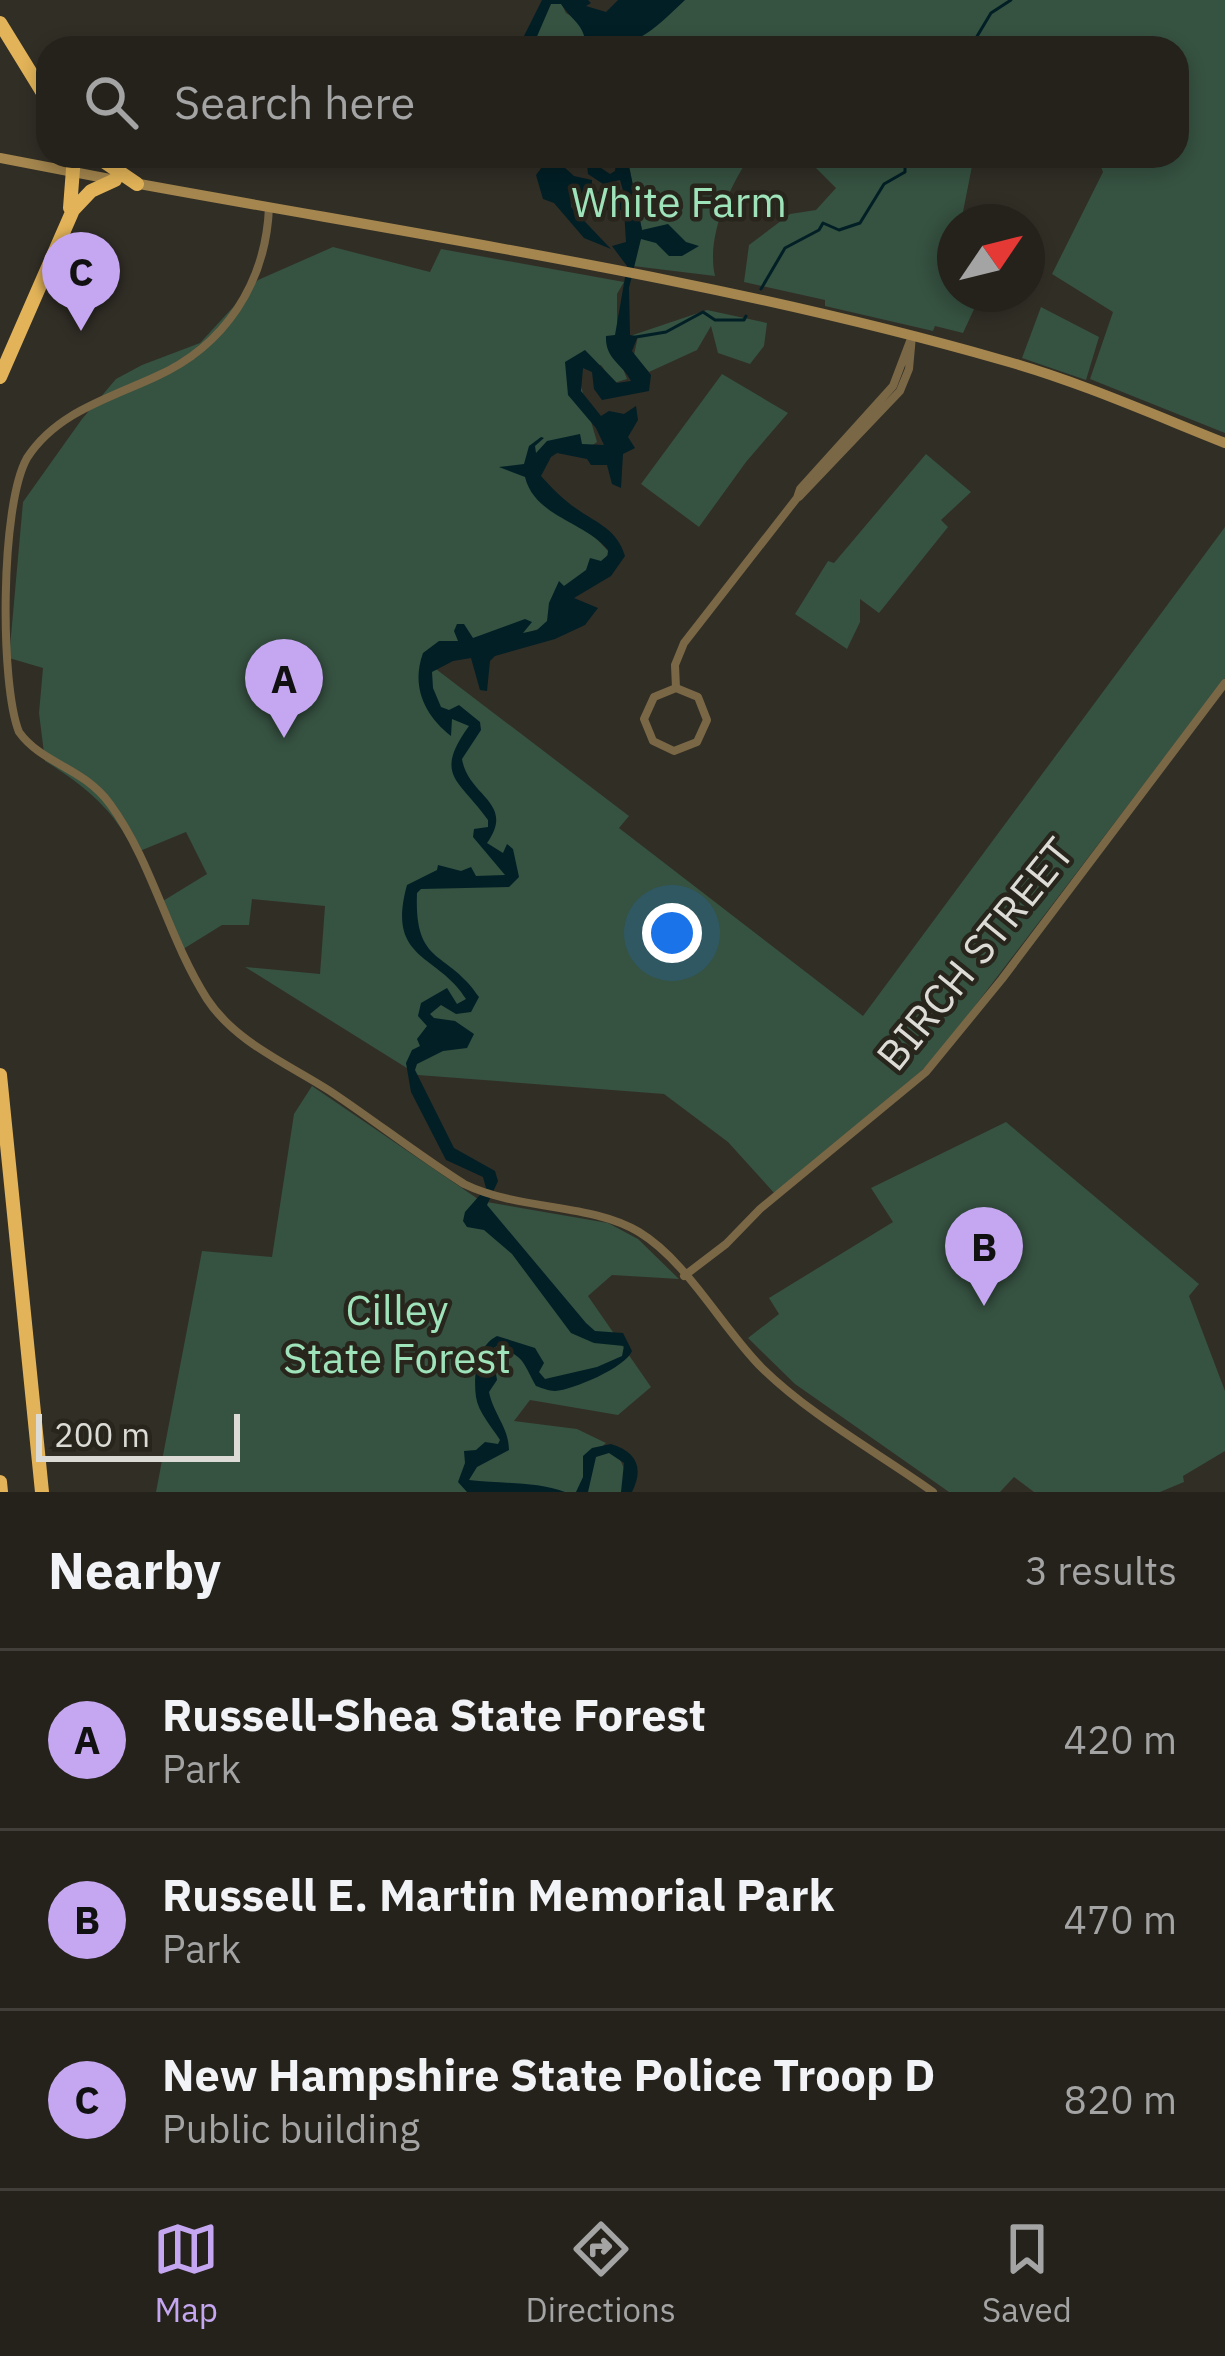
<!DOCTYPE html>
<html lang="en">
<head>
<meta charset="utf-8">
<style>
	body { margin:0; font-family:"IBM Plex Sans",sans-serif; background:#2d2a25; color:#f1f3f6 }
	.compass { position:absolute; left:937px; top:204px; width:108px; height:108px; border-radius:50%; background:#25221c; box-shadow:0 6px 18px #0003; rotate:55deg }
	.scale { position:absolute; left:36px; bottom:30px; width:204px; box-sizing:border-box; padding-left:12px; border:6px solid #dcdbd5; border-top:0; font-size:33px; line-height:42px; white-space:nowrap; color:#dcdbd5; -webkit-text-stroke:9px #27251c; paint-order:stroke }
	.you { position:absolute; left:672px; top:933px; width:42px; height:42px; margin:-30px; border:9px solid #fff; border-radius:50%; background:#1a73e8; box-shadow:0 0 0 18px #1a73e833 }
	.badge { display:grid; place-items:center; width:78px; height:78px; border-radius:50%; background:#c5a7f1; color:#111; font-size:39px; font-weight:700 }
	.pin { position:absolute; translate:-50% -99px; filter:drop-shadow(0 3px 6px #0008) }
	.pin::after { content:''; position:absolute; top:63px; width:42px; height:36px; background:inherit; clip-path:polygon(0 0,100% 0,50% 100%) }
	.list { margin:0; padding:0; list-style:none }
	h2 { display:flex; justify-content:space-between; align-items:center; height:156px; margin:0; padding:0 48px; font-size:51px }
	h2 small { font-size:39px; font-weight:400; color:#a3a4a3 }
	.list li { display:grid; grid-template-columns:78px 1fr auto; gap:36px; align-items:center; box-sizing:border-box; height:180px; padding:0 48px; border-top:3px solid #423f3b }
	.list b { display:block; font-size:45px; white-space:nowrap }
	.list p { margin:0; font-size:39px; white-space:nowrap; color:#a3a4a3 }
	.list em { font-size:39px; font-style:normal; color:#a3a4a3 }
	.icon { flex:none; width:66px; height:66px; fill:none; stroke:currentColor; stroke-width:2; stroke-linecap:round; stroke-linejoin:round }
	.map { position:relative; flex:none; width:1225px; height:1492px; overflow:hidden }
	.search { position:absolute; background:#25221c; box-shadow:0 6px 18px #0003; left:36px; right:36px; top:36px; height:132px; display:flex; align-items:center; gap:30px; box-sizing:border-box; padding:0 42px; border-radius:36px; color:#a3a4a3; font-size:45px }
	.sheet { height:696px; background:#25221c }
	nav { display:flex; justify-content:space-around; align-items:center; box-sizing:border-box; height:168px; border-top:3px solid #423f3b; background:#25221c; font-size:33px; color:#a3a4a3 }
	nav a { display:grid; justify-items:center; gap:6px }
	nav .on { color:#c5a7f1 }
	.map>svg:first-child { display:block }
	.green { fill:#365241 }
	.water { fill:#021f26 }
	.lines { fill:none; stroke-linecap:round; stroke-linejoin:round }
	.stream { stroke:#021f26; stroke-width:3 }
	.street { stroke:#7a6745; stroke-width:8 }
	.secondary { stroke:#a4864e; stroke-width:10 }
	.highway { stroke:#e2b358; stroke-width:14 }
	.labels { text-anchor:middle; stroke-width:9; stroke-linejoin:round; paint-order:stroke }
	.park-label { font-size:42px; fill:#9ee3b9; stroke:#27251c }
	.street-label { font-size:42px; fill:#dcdbd5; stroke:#27251c }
</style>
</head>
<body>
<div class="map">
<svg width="1225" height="1492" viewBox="0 0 1225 1492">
	<rect width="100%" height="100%" fill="#312e26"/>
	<path class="green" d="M670,0h555v433l-135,-54 23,-67 -61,-38 51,-102 -6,-16h80v-108h-566z
		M551,2l10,1 5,10 13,8 10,27h-62z
		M627,156h123c-21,32 -44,81 -35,120l-82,-10 9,-36z
		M804,156h170l-13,66h-6v30l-7,34 7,2v6h26l-18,39 -28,-7 -2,5 -108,-25v-6l-81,-18 5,-37 41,-31 26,-4 20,-22z
		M333,247l97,25 11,-23 183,33 -7,12v59l10,26 -13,4 -13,-18 -20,1 -3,10 19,66 -9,6 -17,-5 -35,18 12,46 45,28 15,16 -2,8 -56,66 -118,41 197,150 -10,12 244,188 362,-489v151l-292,383 -158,133 -47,-52 -64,-48 -246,-19 -173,-108 75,7 5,-68 -73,-7 -3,26h-27l-42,26 -22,-47 49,-30 -21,-42 -51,21c-21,-44 -50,-67 -90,-92l-6,-48 4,-45 -34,-10 14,-156 59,-83 34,-40 26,-14 58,-22 58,-63z
		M1041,307l58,30 -13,43 -64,-22z
		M707,310l60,13 -3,23 -14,18 -32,-11 -7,-27 -14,24 -48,22 -15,-17 4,-19h-8z
		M722,374l66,39 -42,49 -47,65 -58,-43z
		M926,454l45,38 -30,28 7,7 -69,86 -19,-14v23l-13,27 -52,-35 33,-53 6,2z
		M312,1086l169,115 127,22 30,16 41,40 -67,-4 -24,21 63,91 -33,28 -88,-15 -16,21 63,8 29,14 -9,8 19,-1 10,23 -1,19h-469l46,-241 70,6 22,-143z
		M1006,1122l193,162 -10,12 36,95v60l-42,25 1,6 -24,10h-126l-20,-15 -14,15h-51l-154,-108 -47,-46 31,-24 -10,-16 124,-76 -22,-34z"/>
	<path class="water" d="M542,0h46l3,3 -5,3 20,6 12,-12h67c-35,33 -48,48 -98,48 -4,-26 -13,-25 -26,-44h-10l-19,44h-14z
		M586,156h13l-1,10 12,8 5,-3 2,-15h10l15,74 26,-6 18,18 13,4 -17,10h-13l-13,-13 -15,-4 -12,49 1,47 8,1 -6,15 19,24 -2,16 -47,9 -8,-11 -2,-17 -9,-4 -2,23 20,25 8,-5 15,3 12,-8 2,14 -10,17 7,11 -12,6 -2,34 -9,-4 -5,-19h-16l-4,-6 -30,-6 -6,4 -10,19c10,11 22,24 36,33 21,15 40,20 48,47l-14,20 -37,22 24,10 -13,17 -30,14 -60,17 -5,5 -3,30 -7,-1 -9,-32 -18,3 -21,11 1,16 8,19 8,3 10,-5 21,17 1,8 -19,29c6,38 54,43 25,84l16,10 4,-9 6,5 6,28 -10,10 -88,2 -4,4c-3,74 30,56 62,104l-8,15 -15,2 -15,-9 -11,9 4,4 21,3 19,13 -7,14 -24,3 -26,13 -2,6 39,78 41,23 3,10 -11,24 99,118 9,8 28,2 9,18c-6,16 -59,39 -77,40 -6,0 -13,-3 -19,-5 -14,-25 -11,-29 -39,-40l-5,3 5,31 -8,12c4,21 20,36 20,58l-32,17 -8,13c31,4 67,1 96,12h-98l-9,-10 7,-19 -1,-12 12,-1 9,-8 13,2 2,-4c-8,-13 -22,-28 -24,-43 -3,-22 1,-51 21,-61l38,12 9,15 -5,9 6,7 52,-12 25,-11 2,-10 -30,-3 -23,-10 -59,-79 -28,-24 -17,-3 -4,-6 2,-9 21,-24 -3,-11 -37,-17 -35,-68 -5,-29 6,-13 8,-4 -3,-7 10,-13 -9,-10 3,-13 26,-15 10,16 9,-5c-29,-46 -80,-38 -59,-114l30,-15 1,-5 23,6 10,-4 5,9 29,-1 -32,-38 1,-8 14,-2v-7c-29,-41 -55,-44 -19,-94l-17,-7 -1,17c-27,-21 -40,-50 -28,-83l16,-12h19l-4,-10 3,-7h7l9,14 52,-19 7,3 -9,11 14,-3 10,-9 2,-18 10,-22 5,5 22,-16 4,-12 11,3 7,-6v-5c-24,-29 -73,-33 -83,-73l-26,-10 25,-3 5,-18 12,-9 3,1 -9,8 1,7 11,-12 33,-7 2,10 22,1 -8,-17 -28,-33 -3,-33 20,-12 32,33 14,-2c-9,-18 -26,-22 -25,-45l9,-1 12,-69 -15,-20 14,-4 -2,-32h-18l-36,-18 1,15 40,42 -27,-11 -30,-35 -11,-4 -7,-24 12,-16 6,-1 20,18 18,4v11l32,3 -4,-14 -17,4 -15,-10z
		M611,1444c26,8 33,24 21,48h-11l3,-29 -15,-10 -13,4 -8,35h-12l7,-15v-21l9,-8z"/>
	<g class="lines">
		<path class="stream" d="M970,48l21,-35 20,-13
			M761,289l24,-41 34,-18 4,-7 16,7 21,-7 24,-39 21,-12v-16
			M636,337l30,-5 37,-20 12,8h29l2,-4"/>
		<path class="street" d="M269,207c-3,76 -44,139 -114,170 -48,22 -99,36 -128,81 -27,48 -27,227 -8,274 23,32 64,35 91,72 43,59 58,134 97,195 28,43 81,65 123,92 45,30 88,64 134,93 56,27 127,19 175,48 48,29 83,96 123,136 49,48 115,84 171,124
			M799,497l101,-106 9,-22 3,-33
			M676,688l-22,9 -10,22 9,22 21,10 23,-9 10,-22 -9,-23 -22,-9 -1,-23 9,-22 113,-145 3,-9 93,-103 19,-50
			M684,1276l42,-32 34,-35 166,-137 76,-93 223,-296"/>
		<path class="secondary" d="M0,158l115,22
			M134,183c289,53 585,96 868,177 76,21 150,54 223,83"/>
		<path class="highway" d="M0,23l48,78
			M96,156l41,28
			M70,208l4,-52
			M0,377l73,-167 18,-19 24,-11
			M0,1075l42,417
			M0,1482l1,10"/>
	</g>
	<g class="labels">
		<g class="park-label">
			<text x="679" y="217">White Farm</text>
			<text x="397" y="1325">Cilley<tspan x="397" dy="48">State Forest</tspan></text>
		</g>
		<g class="street-label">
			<text transform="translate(975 954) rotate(-51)" y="15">BIRCH STREET</text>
		</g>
	</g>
</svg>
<svg class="compass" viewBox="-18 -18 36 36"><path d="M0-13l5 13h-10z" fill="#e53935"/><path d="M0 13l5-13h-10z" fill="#a3a4a3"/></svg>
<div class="scale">200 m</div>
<div class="you"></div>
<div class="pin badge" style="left:284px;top:738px">A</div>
<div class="pin badge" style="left:984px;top:1306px">B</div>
<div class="pin badge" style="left:81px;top:331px">C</div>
<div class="search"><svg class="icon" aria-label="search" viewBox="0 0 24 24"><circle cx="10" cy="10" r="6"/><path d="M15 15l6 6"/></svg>Search here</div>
</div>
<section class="sheet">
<h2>Nearby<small>3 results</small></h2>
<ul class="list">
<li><span class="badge">A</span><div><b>Russell-Shea State Forest</b><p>Park</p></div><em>420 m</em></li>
<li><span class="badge">B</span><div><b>Russell E. Martin Memorial Park</b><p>Park</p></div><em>470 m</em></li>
<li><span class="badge">C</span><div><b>New Hampshire State Police Troop D</b><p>Public building</p></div><em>820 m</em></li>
</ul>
</section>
<nav>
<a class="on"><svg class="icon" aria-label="map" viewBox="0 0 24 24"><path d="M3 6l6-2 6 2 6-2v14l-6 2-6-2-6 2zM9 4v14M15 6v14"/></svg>Map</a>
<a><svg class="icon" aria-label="directions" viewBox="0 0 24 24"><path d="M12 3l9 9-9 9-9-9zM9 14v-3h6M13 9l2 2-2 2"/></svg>Directions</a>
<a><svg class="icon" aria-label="saved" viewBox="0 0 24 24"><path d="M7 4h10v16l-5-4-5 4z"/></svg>Saved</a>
</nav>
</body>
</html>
